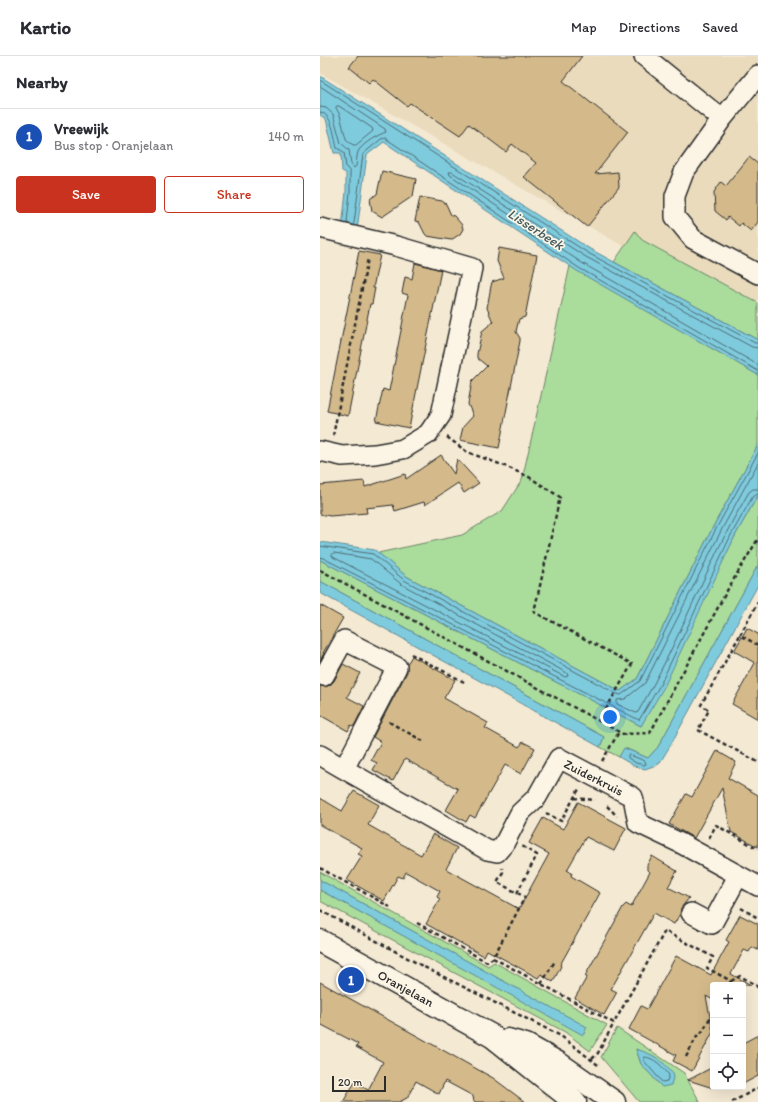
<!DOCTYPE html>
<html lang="en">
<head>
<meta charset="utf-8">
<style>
	body { margin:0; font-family:Itim,sans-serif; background:#f7f7f7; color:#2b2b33 }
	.controls { position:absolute; right:12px; bottom:12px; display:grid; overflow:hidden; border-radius:4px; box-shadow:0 4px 16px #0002 }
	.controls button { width:36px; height:36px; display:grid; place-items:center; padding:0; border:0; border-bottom:1px solid #e1e1e2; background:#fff; color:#2b2b33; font:20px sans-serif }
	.scale { position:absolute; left:12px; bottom:10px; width:54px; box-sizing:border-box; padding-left:4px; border:2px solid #2b2b2b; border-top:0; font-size:11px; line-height:14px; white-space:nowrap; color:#2b2b2b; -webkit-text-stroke:3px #fcf5e5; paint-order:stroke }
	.you { position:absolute; left:290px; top:661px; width:14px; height:14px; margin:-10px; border:3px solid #fff; border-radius:50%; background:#1a73e8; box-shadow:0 0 0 6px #1a73e833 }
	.badge { display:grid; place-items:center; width:26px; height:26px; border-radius:50%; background:#c8321e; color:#fff; font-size:13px; font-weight:700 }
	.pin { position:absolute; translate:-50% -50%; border:2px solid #fff; box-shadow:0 1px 4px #0006 }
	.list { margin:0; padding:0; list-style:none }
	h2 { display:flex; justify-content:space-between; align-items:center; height:52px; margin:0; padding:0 16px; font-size:17px }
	h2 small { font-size:13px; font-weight:400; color:#7c7c81 }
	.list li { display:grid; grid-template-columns:26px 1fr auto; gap:12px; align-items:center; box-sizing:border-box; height:56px; padding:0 16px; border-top:1px solid #e1e1e2 }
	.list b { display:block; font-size:15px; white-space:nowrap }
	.list p { margin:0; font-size:13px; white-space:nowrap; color:#7c7c81 }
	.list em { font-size:13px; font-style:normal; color:#7c7c81 }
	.actions { display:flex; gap:8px; padding:12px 16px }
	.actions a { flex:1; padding:9px 0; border:1px solid #c8321e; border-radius:4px; text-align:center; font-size:14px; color:#c8321e }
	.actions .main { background:#c8321e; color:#fff }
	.icon { flex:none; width:22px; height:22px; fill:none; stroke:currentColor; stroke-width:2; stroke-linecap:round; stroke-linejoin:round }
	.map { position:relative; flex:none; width:438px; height:1046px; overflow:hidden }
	header { display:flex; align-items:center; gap:24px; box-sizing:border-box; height:56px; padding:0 20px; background:#fff; border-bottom:1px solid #e1e1e2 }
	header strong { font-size:19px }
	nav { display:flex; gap:22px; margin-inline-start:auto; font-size:14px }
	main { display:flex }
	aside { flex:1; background:#fff }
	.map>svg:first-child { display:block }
	.built { fill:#eadbbd }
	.green { fill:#aadc9c; stroke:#6a8464; fill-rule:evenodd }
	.water { fill:#7fcbde; stroke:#5d8b96 }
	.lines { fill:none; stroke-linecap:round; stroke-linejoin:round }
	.shore { stroke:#4d6b73; stroke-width:1 }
	.building { fill:#d4ba8a; stroke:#2b2b2b }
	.minor-casing { stroke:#2b2b2b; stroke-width:22 }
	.secondary-casing { stroke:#2b2b2b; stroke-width:25 }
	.path { stroke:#2b2b2b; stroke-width:2.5; stroke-dasharray:4 3; stroke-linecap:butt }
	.minor { stroke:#fcf5e5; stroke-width:19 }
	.secondary { stroke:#fcf5e5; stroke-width:22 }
	.labels { text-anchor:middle; stroke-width:3.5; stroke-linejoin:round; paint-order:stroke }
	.street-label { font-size:13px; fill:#2b2b2b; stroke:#fcf5e5 }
	.water-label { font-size:14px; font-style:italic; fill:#445b61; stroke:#fcf5e5 }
</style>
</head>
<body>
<header>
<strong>Kartio</strong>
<nav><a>Map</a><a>Directions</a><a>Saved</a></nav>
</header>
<main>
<aside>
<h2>Nearby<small></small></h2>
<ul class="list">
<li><span class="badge" style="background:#1a4fb4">1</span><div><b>Vreewijk</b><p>Bus stop · Oranjelaan</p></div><em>140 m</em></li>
</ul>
<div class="actions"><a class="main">Save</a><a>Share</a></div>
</aside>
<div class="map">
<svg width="438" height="1046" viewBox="0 0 438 1046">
	<rect width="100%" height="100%" fill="#f4e9d3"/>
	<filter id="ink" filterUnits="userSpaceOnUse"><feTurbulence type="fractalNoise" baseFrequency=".025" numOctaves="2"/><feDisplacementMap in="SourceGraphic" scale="8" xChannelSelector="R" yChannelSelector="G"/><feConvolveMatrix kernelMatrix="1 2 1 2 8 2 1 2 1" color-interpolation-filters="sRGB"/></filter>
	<g filter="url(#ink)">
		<path class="built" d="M0,0h438v267l-438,-250z"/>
		<path class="green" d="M315,175l7,9 116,63v37l-144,-78z
			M250,210l188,109v70l-44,80 -77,154 -17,12 -214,-115 -28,-23 84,-18 40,-24 20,-31z
			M438,439v70l-100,182 -10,11 -23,-10 -6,9 -19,-10 4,-10 -284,-156v-21l321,166 94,-190z
			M0,816l168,94 6,-4 113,63 -17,26 -25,-19 -245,-131v-11l264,144 2,-7 -266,-147z
			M297,972l67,45 16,29h-61l-38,-45zM316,993l26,38 -21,-23z"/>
		<path class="water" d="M0,20l270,173 168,91v35l-181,-104 -193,-129 -17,13 -10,75 -15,-3 4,-35v-19l-4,-2 -1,-18h-7l-8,-34 -6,-4z
			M438,389v50l-23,41 -71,151 -23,39 -321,-166v-18l55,8 31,26 214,115 17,-12 77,-154z
			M438,509v20l-88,161 -11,18 -14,5 -11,-3 -15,-9 5,-9 24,10 10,-11z
			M0,525l284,156 -4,10 -280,-154z
			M0,824l267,147 -4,8 -263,-145z
			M316,993c19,6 25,10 38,25l-3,11 -9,2 -21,-23z"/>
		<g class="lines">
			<path class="shore" d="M0,24l268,173 167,90h3
				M0,30l65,43 1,3c-8,3 -21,10 -27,18 -3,5 -2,12 -3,16l-2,2 -3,-4 -2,-14 -8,-7 -8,-29 -7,-6 -6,-1
				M17,50h2l33,22 1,3 -17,14h-3l-7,-6 -6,-24 -4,-7z
				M0,56c13,2 14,25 17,36l7,4 2,15 4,5v20l-3,30 1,2 4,1 2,-2 9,-69 18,-15 4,-1 194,130 179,103
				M438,292l-6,-1 -166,-90 -134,-85h-3l1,3 132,88 176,102
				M438,407l-36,66 -77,154 -20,16 -8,1v4l19,9 2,-1c42,-70 68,-149 111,-220l4,-3h5
				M0,490l53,8 31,26 213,114 4,1 19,-14 77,-154 41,-74
				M14,497l37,6 30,25 166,89 1,3 -3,1 -232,-120 -1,-2z
				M0,501l3,1 316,162 21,-35 71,-150 22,-39 5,-2
				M310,699l15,6 1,3 -2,1 -8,-2 -8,-5v-3z
				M324,1001c10,0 19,10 25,18l-2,6 -5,1 -17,-20z"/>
		</g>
		<path class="building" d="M38,0h224l-19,25 65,51 -33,42 23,-2 1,15 -32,40 -63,-50 12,-14 -24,-19 -6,8 -37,-28 -9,12 -50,-33 -3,3 -34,-27 -4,4 -20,-16z
			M429,101l9,7v58l-7,9 -10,-8 -2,3 -11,-9 -2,3 -11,-9 -1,-19 7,-10 5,4z
			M62,115l34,8 -3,17 -31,21 -10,-6 -2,-12 7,-5z
			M100,141l22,4 4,3 5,11 3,1 8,9 1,4 -3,5 -9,6 -24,-4 -2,-2 -6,-12 -4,-1z
			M179,192l38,7 -12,62 -6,2 -2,8 -1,5 4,6v3l-21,107 -39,-8 3,-13 10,-11 -5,-12 4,-23 15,-15 -10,-8v-4l5,-23 11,-9 -6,-14 4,-22 1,-4 12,-4 -7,-17z
			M39,195l21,4 -7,33h2l-3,16h-2l-22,112 -21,-5z
			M95,207l26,7 -32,158 -33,-7 7,-32 6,2 19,-96 -6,-2 3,-16 7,2z
			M121,399l13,19 3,-15 22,24 -15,10 -6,-10 -33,22 -1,-3 -29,9 -2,-6 -27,3 1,5 -37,3 -10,-2v-29l44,-4 1,6 40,-13 1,5z
			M0,549l23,13 -20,35h1l-4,8z
			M427,572l11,6v85l-26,-15 23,-41 -21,-12z
			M92,600l43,24 -11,18 44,25 -3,5 34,19 4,-5 12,6 -14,26 -16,-9 -30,53 -5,-3 -4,7 -20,-12 12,-21 -53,-30 -12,22 -20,-11 4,-7 -6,-3 10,-18 -8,-5 34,-65v-8z
			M23,608l17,9 -13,24 17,9 -10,20 -3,-1 -3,6 -28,-16v-29l5,1 5,-2 4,-4z
			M397,695l19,11 -8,16 30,17v52l-27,-15 -9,-44 -28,50 -25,-14 17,-30 6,3z
			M34,735l25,14 -11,20 53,30 12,-21 24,14 -11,21 73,40 30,-55 -20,-11 14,-25 20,11 15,-27 48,26 -12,23 -28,-14 -19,33 5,3 -1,3 29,17 -40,72 1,1 -8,16 -12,-8 -3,4 -51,-28 -3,6 -58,-32 14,-25 -3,-2 3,-6 -34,-19 -3,6 -5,-2 -14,25 -37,-21 15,-24 -4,-2 4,-6 -42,-23v-27l22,13z
			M332,800l25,15 -9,16 21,11 -8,10 -1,6 -6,10 -20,-11 -43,76 6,3 -13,23 -29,-17 12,-21 -2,-1 38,-69 3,-3 5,3 19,-35 -3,-2v-5z
			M420,859l18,9v26l-6,-3 -3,5 -5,-2 -13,24 20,11h-38v15l-7,-4 7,36 -21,39 -19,-10 3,-6 -47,-26 12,-23 6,3 29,-53 35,19 18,-33 -3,-2z
			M0,926l173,96 32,24h-51l-1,-6 -28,-15 -6,13 -23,-13 -9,17 -8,4h-56l12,-20 13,8 15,-28 -27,-15 2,-3 -38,-20z
			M438,979v41l-15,8v-41z
			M393,1011v21l-25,-8z"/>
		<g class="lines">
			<g class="minor-casing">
				<path id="minor" d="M324,0l78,63
					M438,19l-36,44 -38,53 -9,24v21l18,22 65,35
					M0,172l76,18 76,22 -31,147 -13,19 -25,15 -28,5 -33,2 -22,-5
					M4,620l20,-36 53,27 -53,102 143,81 10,2 7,-8 16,-31 17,-16 22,-39 74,39 5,26 42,20 78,43
					M0,699l24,14
					M371,857l21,11 26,-48"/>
			</g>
			<g class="secondary-casing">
				<path id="secondary" d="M0,885l172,95 83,66
					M188,984l18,5 32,18 56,39"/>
			</g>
			<path class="path" d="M13,380l35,-178
				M127,381l20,15 38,14 24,11 31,20 -26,115 98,52 -33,57
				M0,514l303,164 27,-1 79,-146 29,-48
				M420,579l18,-33
				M438,589l-18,-10 -39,70 8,5 -11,20 60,32
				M91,598l55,29
				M69,666l34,19
				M282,705l17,-29
				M254,742l21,2
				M287,750l10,10
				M226,757l15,8 18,-32
				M389,782l7,-13 42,24
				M0,812l70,39
				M197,837l20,-38 -15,-9
				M421,852l17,10
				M0,854l104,57 137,69 37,29
				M97,867l70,39 6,-4 32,-61 -28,-15 6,-10 -1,-4
				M173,902l121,65 51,-92 48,26 -6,11 24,13 -3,4
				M411,925l9,-5 16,9 2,3
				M221,928l14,-23
				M366,1001l11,-21 5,-4 11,-19
				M272,1003l6,-6 16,-30
				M412,1046l26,-14"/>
			<use href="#minor" class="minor"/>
			<use href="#secondary" class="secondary"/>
		</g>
	</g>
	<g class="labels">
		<g class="street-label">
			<text transform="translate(274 721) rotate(27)" y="5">Zuiderkruis</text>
			<text transform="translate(86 932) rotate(29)" y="5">Oranjelaan</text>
		</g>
		<g class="water-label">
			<text transform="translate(216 173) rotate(33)" y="5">Lisserbeek</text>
		</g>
	</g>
</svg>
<div class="controls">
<button>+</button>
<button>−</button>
<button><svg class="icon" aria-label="locate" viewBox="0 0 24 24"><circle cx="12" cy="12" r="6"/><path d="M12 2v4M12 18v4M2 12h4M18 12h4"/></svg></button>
</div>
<div class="scale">20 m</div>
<div class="you"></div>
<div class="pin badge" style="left:31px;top:924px;background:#1a4fb4">1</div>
</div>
</main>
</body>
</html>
